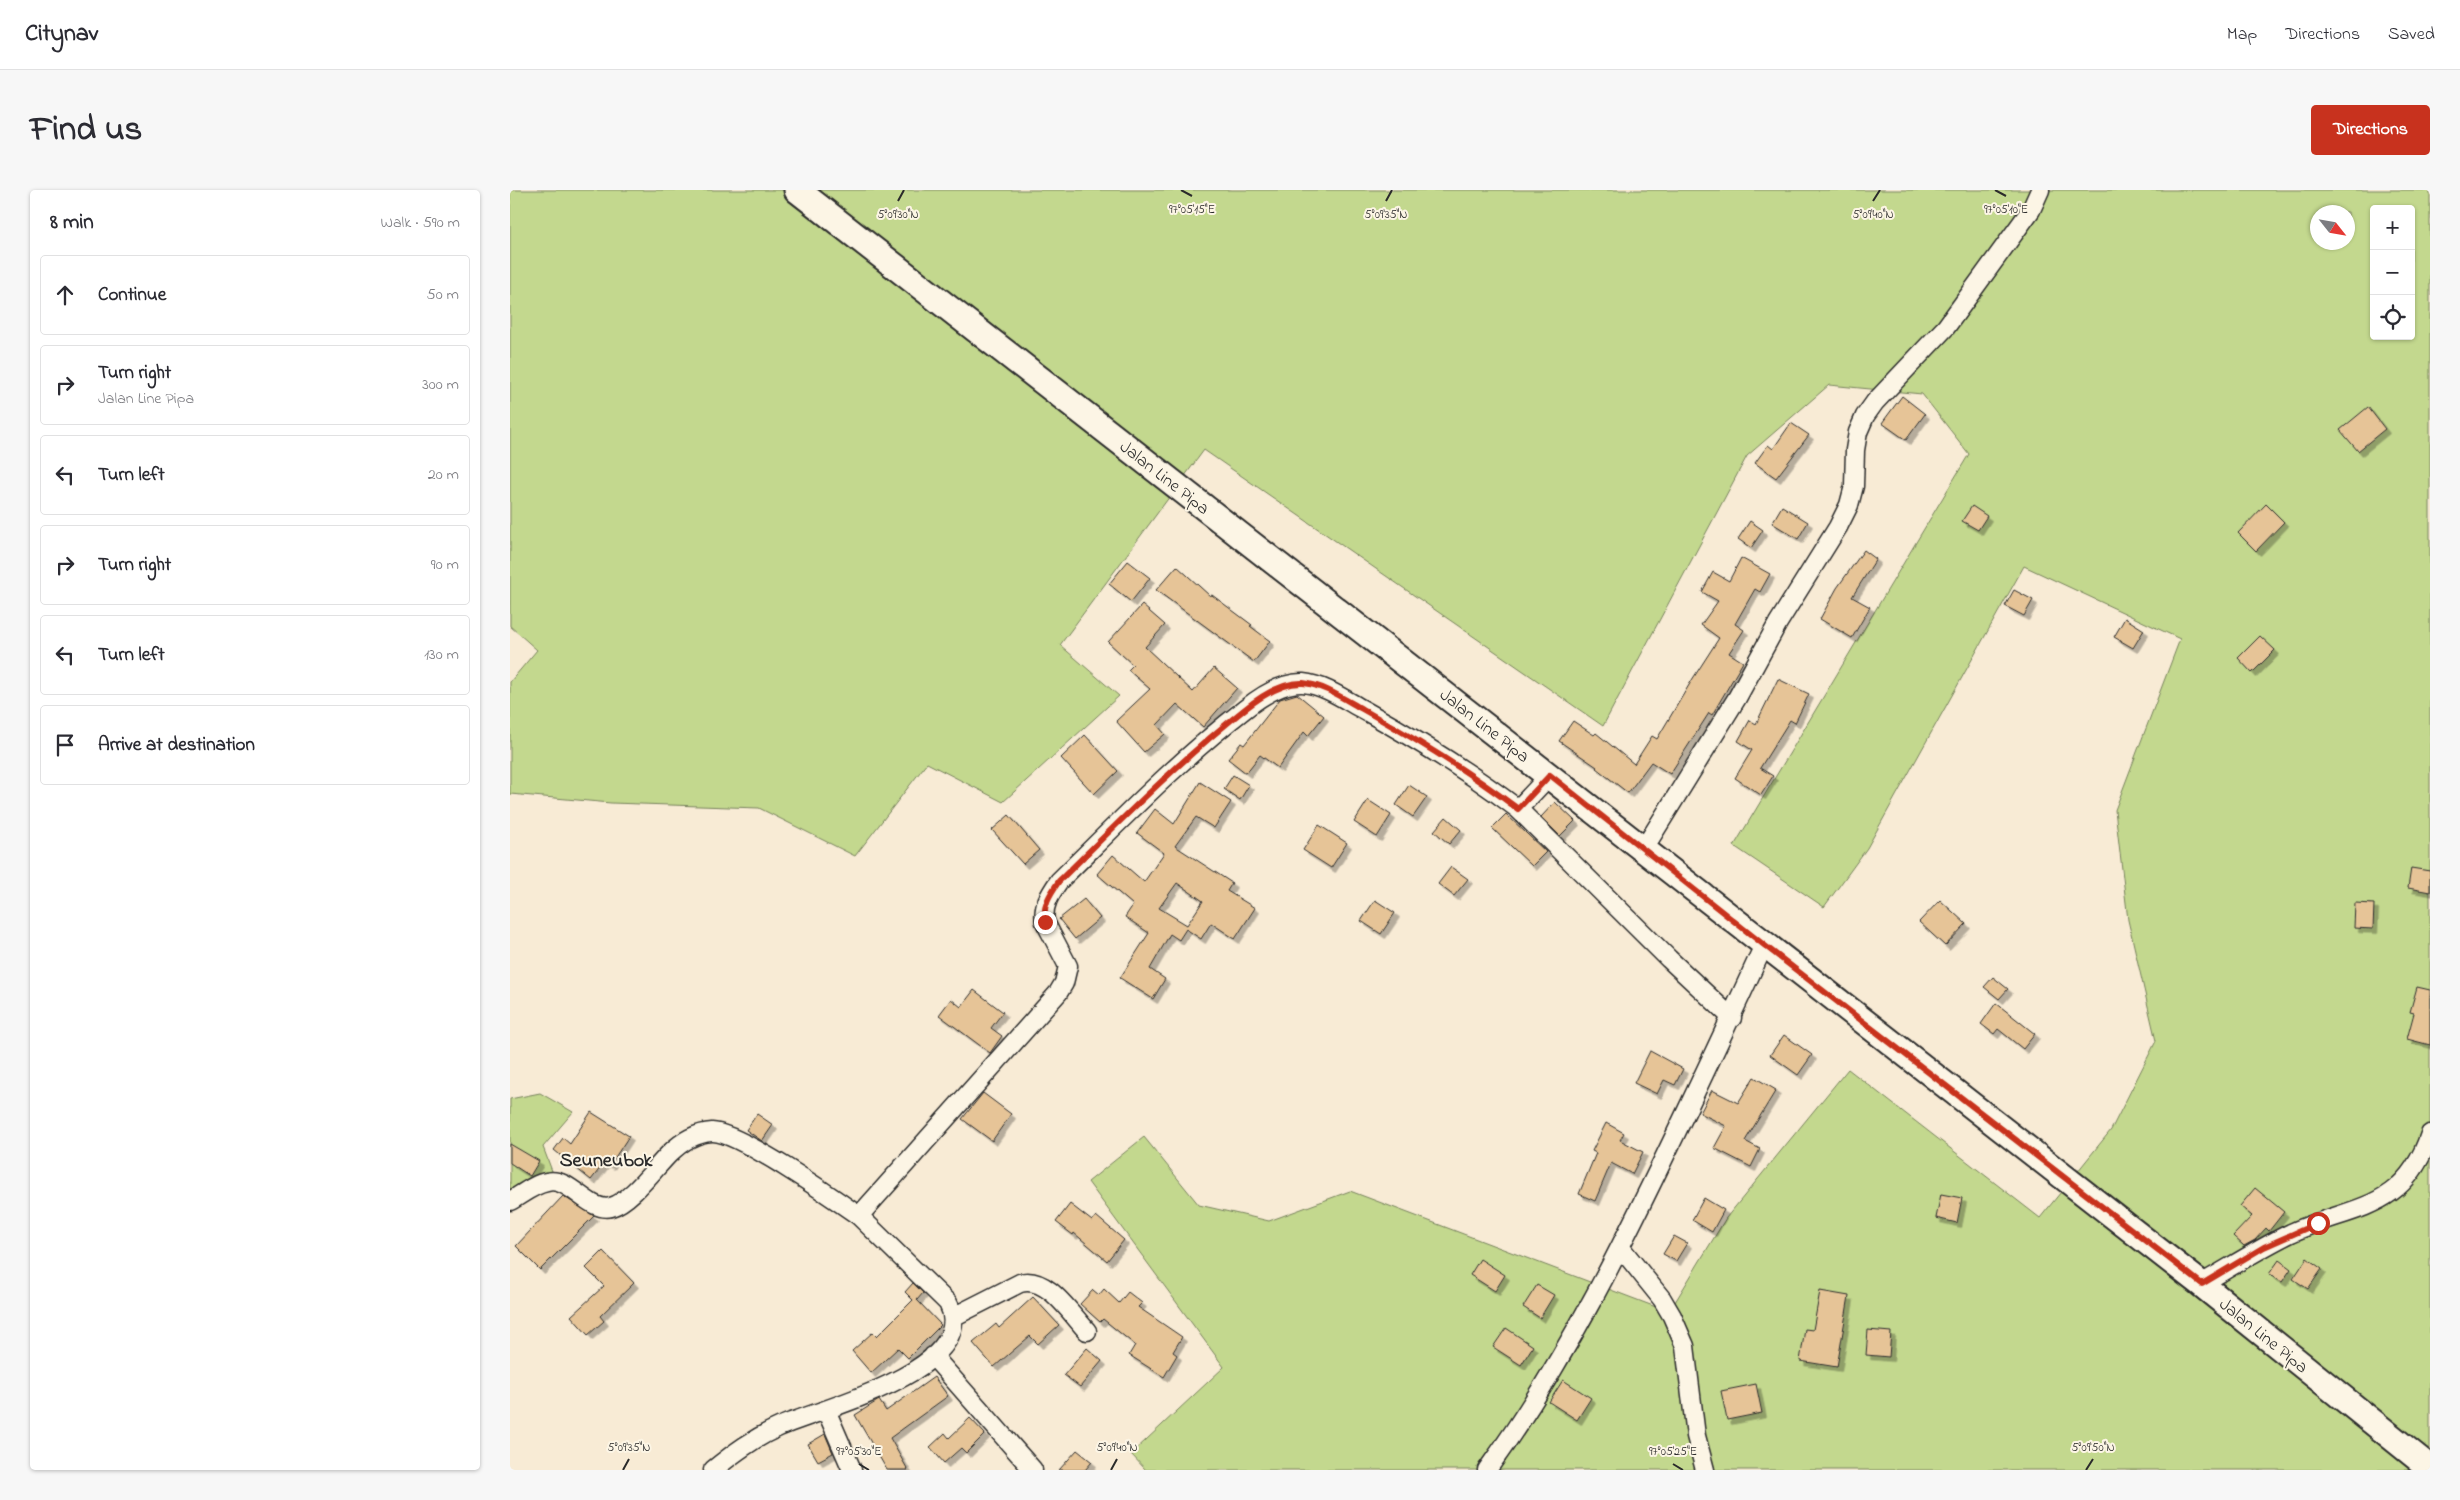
<!DOCTYPE html>
<html lang="en">
<head>
<meta charset="utf-8">
<style>
	body { margin:0; font-family:"Indie Flower",sans-serif; background:#f7f7f7; color:#2b2b33 }
	.controls { position:absolute; right:15px; top:15px; display:grid; overflow:hidden; border-radius:5px; box-shadow:0 1px 4px #0004 }
	.controls button { width:45px; height:45px; display:grid; place-items:center; padding:0; border:0; border-bottom:1px solid #e1e1e2; background:#fff; color:#2b2b33; font:25px sans-serif }
	.compass { position:absolute; left:1800px; top:15px; width:45px; height:45px; border-radius:50%; background:#fff; box-shadow:0 1px 4px #0004; rotate:121deg }
	.stop { position:absolute; width:15px; height:15px; margin:-11px; border:4px solid #c8321e; border-radius:50%; background:#fff }
	.stop.end { background:#c8321e; border-color:#fff; box-shadow:0 1px 5px #0008 }
	.list { margin:0; padding:0; list-style:none }
	h2 { display:flex; justify-content:space-between; align-items:center; height:65px; margin:0; padding:0 20px; font-size:21px }
	h2 small { font-size:16px; font-weight:400; color:#7c7c81 }
	.list li { display:grid; grid-template-columns:32px 1fr auto; gap:15px; align-items:center; box-sizing:border-box; height:80px; margin:0 10px 10px; padding:0 10px; border:1px solid #e1e1e2; border-radius:5px }
	.list b { display:block; font-size:19px; white-space:nowrap }
	.list p { margin:0; font-size:16px; white-space:nowrap; color:#7c7c81 }
	.list em { font-size:16px; font-style:normal; color:#7c7c81 }
	.icon { flex:none; width:28px; height:28px; fill:none; stroke:currentColor; stroke-width:2; stroke-linecap:round; stroke-linejoin:round }
	.map { position:relative; flex:none; width:1920px; height:1280px; overflow:hidden; border-radius:5px }
	header { display:flex; align-items:center; gap:30px; box-sizing:border-box; height:70px; padding:0 25px; background:#fff; border-bottom:1px solid #e1e1e2 }
	header strong { font-size:24px }
	nav { display:flex; gap:28px; margin-inline-start:auto; font-size:18px }
	.intro { display:flex; align-items:center; justify-content:space-between; box-sizing:border-box; height:120px; padding:0 30px }
	h1 { margin:0; font-size:35px }
	.button { padding:12px 22px; border-radius:5px; background:#c8321e; color:#fff; font-size:18px; font-weight:700 }
	main { display:flex; gap:30px; padding:0 30px }
	aside { flex:1; background:#fff; border-radius:5px; box-shadow:0 1px 4px #0004 }
	.map>svg:first-child { display:block }
	.green { fill:#c3d88e; stroke:#77825c; fill-rule:evenodd }
	.building { fill:#e6c497; stroke:#2b2b2b; fill-rule:evenodd; filter:url(#shadow) }
	.lines { fill:none; stroke-linecap:round; stroke-linejoin:round }
	.minor-casing { stroke:#2b2b2b; stroke-width:21 }
	.secondary-casing { stroke:#2b2b2b; stroke-width:29 }
	.minor { stroke:#fcf5e5; stroke-width:18 }
	.secondary { stroke:#fcf5e5; stroke-width:25 }
	.route { stroke:#c8321e; stroke-width:6 }
	.ticks { fill:none; stroke:#2b2b2b; stroke-width:2 }
	.labels { text-anchor:middle; stroke-width:4; stroke-linejoin:round; paint-order:stroke }
	.street-label { font-size:18px; fill:#2b2b2b; stroke:#fcf5e5 }
	.quarter-label { font-size:20px; font-weight:bold; fill:#2b2b2b; stroke:#fcf5e5 }
	.ticks-label { font-size:12px; text-anchor:middle; fill:#2b2b2b; stroke:#fcf5e5; stroke-width:4; stroke-linejoin:round; paint-order:stroke }
</style>
</head>
<body>
<header>
<strong>Citynav</strong>
<nav><a>Map</a><a>Directions</a><a>Saved</a></nav>
</header>
<div class="intro"><h1>Find us</h1><a class="button">Directions</a></div>
<main>
<aside>
<h2>8 min<small>Walk · 590 m</small></h2>
<ul class="list">
<li><svg class="icon" aria-label="ahead" viewBox="0 0 24 24"><path d="M12 20V5M6 11l6-6 6 6"/></svg><div><b>Continue</b></div><em>50 m</em></li>
<li><svg class="icon" aria-label="right" viewBox="0 0 24 24"><path d="M7 20v-9h11M14 6l5 5-5 5"/></svg><div><b>Turn right</b><p>Jalan Line Pipa</p></div><em>300 m</em></li>
<li><svg class="icon" aria-label="left" viewBox="0 0 24 24"><path d="M17 20v-9H6M10 6l-5 5 5 5"/></svg><div><b>Turn left</b></div><em>20 m</em></li>
<li><svg class="icon" aria-label="right" viewBox="0 0 24 24"><path d="M7 20v-9h11M14 6l5 5-5 5"/></svg><div><b>Turn right</b></div><em>90 m</em></li>
<li><svg class="icon" aria-label="left" viewBox="0 0 24 24"><path d="M17 20v-9H6M10 6l-5 5 5 5"/></svg><div><b>Turn left</b></div><em>130 m</em></li>
<li><svg class="icon" aria-label="arrive" viewBox="0 0 24 24"><path d="M6 21V4h12l-3 4 3 4H6"/></svg><div><b>Arrive at destination</b></div></li>
</ul>
</aside>
<div class="map">
<svg width="1920" height="1280" viewBox="0 0 1920 1280">
	<defs>
		<filter id="shadow"><feDropShadow dx="4.5" dy="4.5" stdDeviation="0" flood-color="#0004"/></filter>
	</defs>
	<rect width="100%" height="100%" fill="#f8ebd5"/>
	<filter id="ink" filterUnits="userSpaceOnUse"><feTurbulence type="fractalNoise" baseFrequency=".02" numOctaves="2"/><feDisplacementMap in="SourceGraphic" scale="10" xChannelSelector="R" yChannelSelector="G"/><feConvolveMatrix kernelMatrix="1 2 1 2 8 2 1 2 1" color-interpolation-filters="sRGB"/></filter>
	<g filter="url(#ink)">
		<path class="green" d="M0,0h1920v1280h-1284l-15,-16 93,-87 -136,-185 56,-45 55,68 70,16 81,-30 319,121 57,-94 122,-149 192,149 71,-88 45,-89 -28,-121 -13,-110 65,-171 -156,-73 -157,282 -43,59 -90,-61 235,-392 -47,-60 -93,-9 -82,71 -144,270 -399,-276 -144,195 59,51 -116,106 -76,-39 -72,93 -96,-48 -148,-5 -101,-9v-112l27,-32 -27,-24zM1864,19h37v127h-37zM1808,22h30v30h-30z
			M30,903l33,19 -30,35 9,24 -42,18v-90z"/>
		<path class="building" d="M1392,206l23,18 -19,26 -24,-17z
			M1858,217l17,22 -27,22 -18,-21z
			M1281,233l18,12 -33,43 -21,-15 13,-18 5,4z
			M1756,314l18,18 -28,29 -18,-18z
			M1272,316l26,16 -10,17 -26,-16z
			M1462,316l15,10 -9,14 -16,-9z
			M1240,331l13,9 -12,18 -13,-9z
			M1354,360l12,9 -24,38 18,10 -18,31 -32,-19 17,-31z
			M1231,368l29,16 -10,18 -5,-3 -20,35 9,6 -15,23 14,9 -31,53 -3,-2 -39,61 -19,-12 -23,31 -32,-25 1,-1 -38,-26 14,-20 21,14 2,-2 38,31 18,-28 5,3 35,-59 27,-42 -18,-13 17,-24 -16,-9 11,-20 16,9z
			M618,371l22,17 -19,24 -22,-18z
			M667,376l33,30 2,-1 40,30 -2,1 20,15 -16,21 -98,-72z
			M1504,400l19,10 -9,16 -19,-10z
			M632,415l23,20 -20,22 48,45 21,-24 23,20 -34,39 -26,-23 -20,21 8,9 -21,18 -28,-31 34,-32 -22,-19 5,-5 -25,-23z
			M1615,428l19,12 -11,18 -19,-11z
			M1750,446l15,14 -23,23 -14,-15z
			M1268,489l31,15 -14,29 -5,-3 -30,48 13,8 -12,19 -26,-17 17,-28 -14,-9 12,-21 6,4z
			M787,504l27,22 -16,20 -4,-4 -26,36 -18,-13 -14,18 -18,-14 13,-16 3,2 36,-46z
			M575,545l33,36 -24,23 -33,-36z
			M723,585l16,10 -9,15 -16,-11z
			M690,592l31,20 -17,26 -18,-11 -21,29 57,37 -5,8 28,17 -20,31 -24,-16 -10,16 -15,-10 -7,11 -9,-6 -20,35 15,10 -12,20 -33,-21 29,-45 -24,-16 8,-12 -36,-31 16,-19 31,27 20,-29 -27,-20 18,-24 19,15zM667,693l26,18 -16,24 -28,-17z
			M899,595l18,12 -14,20 -17,-12z
			M858,610l23,15 -14,22 -23,-15z
			M1045,612l20,19 -15,15 -19,-19z
			M996,624l40,38 -14,14 -40,-38z
			M499,625l30,35 -16,14 -31,-34z
			M936,627l15,13 -12,14 -15,-13z
			M809,635l28,18 -16,25 -28,-18z
			M941,677l17,12 -14,17 -16,-12z
			M1901,678l19,3v21l-22,-4z
			M574,709l16,19 -25,21 -16,-20z
			M865,710l20,13 -14,21 -20,-13z
			M1430,710l26,24 -21,22 -26,-24z
			M1845,713l19,1 -1,25 -19,-1z
			M1483,787l15,12 -9,10 -15,-12z
			M1907,797l13,3v55l-23,-6 7,-26 -4,-1z
			M464,800l29,22 -12,16 11,8 -12,17 -51,-38 12,-16 10,8z
			M1486,813l39,31 -12,15 -25,-20 -4,5 -13,-10z
			M1274,845l28,20 -14,20 -28,-20z
			M1140,861l33,18 -8,16 -11,-5 -7,14 -23,-11z
			M1244,887l22,13 -31,51 15,8 -9,18 -37,-19 12,-22 -26,-13 12,-23 26,13z
			M473,903l28,21 -19,27 -30,-22z
			M81,922l38,24 -19,29 -5,-3 -14,18 -37,-30 9,-12 7,6z
			M247,924l16,11 -11,16 -16,-11z
			M1096,933l18,10 -4,7 23,12 -11,22 -21,-11 -16,38 -16,-7 17,-41 -4,-2z
			M0,954l29,17 -9,15 -20,-13z
			M1745,998l29,24 -15,19 -3,-3 -11,12 -11,6 -11,-10 19,-20 -12,-10z
			M1431,1004l21,4 -5,25 -21,-5z
			M53,1006l31,20 -54,54 -24,-24z
			M1194,1008l20,12 -12,22 -20,-12z
			M560,1014l22,17 4,-5 28,24 -17,21 -33,-28 -1,2 -17,-13z
			M1164,1046l13,7 -11,18 -13,-7z
			M93,1061l31,32 -34,33 4,5 -16,14 -17,-19 33,-30 -18,-18z
			M1797,1068l15,11 -14,20 -15,-10z
			M970,1069l25,16 -10,16 -25,-16z
			M1769,1070l12,9 -9,13 -13,-8z
			M403,1093l10,10 -6,7 24,25 -33,33 -10,-10 -27,25 -19,-22 21,-19 4,4 36,-36 -8,-8z
			M1027,1095l17,10 -14,23 -17,-11z
			M594,1099l15,14 9,-11 14,11 -4,4 44,30 -9,15 4,3 -13,22 -35,-22 6,-10 -32,-26 -3,3 -20,-18 13,-14 6,5z
			M1310,1101l29,5 -12,71 -37,-6 5,-32 8,1z
			M523,1107l26,28 -21,19 -8,-8 -36,31 -21,-24 23,-19 3,4z
			M996,1138l27,18 -12,19 -28,-18z
			M1358,1140l23,2 -2,25 -23,-2z
			M577,1158l15,13 -22,26 -16,-12z
			M424,1187l14,19 -58,42 18,32h-21l-32,-55 24,-15 7,11z
			M1053,1190l28,18 -14,22 -28,-18z
			M1246,1194l6,29 -35,7 -6,-29z
			M460,1228l15,16 -19,19 -5,-5 -17,15 -14,-16 15,-14 4,5z
			M315,1244l8,19 -15,8 -10,-17z
			M567,1260l15,12 -7,8h-26z"/>
		<g class="lines">
			<g class="minor-casing">
				<path id="minor" d="M1008,619l151,150 63,59
					M1133,660l94,-152 41,-75 60,-96 11,-22 5,-19 1,-36 3,-18 7,-16 10,-14 71,-75 85,-117 9,-20
					M0,1011c11,-6 24,-17 37,-19 23,-6 42,31 64,25 19,-5 44,-39 58,-53 12,-12 26,-21 43,-22 25,-1 123,67 147,84l199,-223 6,-10 4,-17 -23,-44c-3,-16 5,-28 14,-41 60,-59 120,-121 186,-172 15,-12 38,-27 58,-26 21,2 41,16 59,26 54,30 106,62 156,100l32,-34
					M1111,1058l41,51 10,17 13,30 11,90 9,34
					M1691,1094c30,-17 59,-36 90,-51 62,-28 113,-21 139,-99
					M443,1127l67,-34c27,-8 50,30 67,48
					M423,1166l100,114
					M316,1220l26,60
					M203,1280c21,-17 41,-32 66,-43 40,-18 204,-58 169,-124l-89,-87
					M977,1280c81,-112 141,-236 200,-360 26,-55 52,-110 77,-165"/>
			</g>
			<g class="secondary-casing">
				<path id="secondary" d="M287,0l1404,1094 229,184"/>
			</g>
			<use href="#minor" class="minor"/>
			<use href="#secondary" class="secondary"/>
		</g>
	</g>
	<g class="lines" filter="url(#ink)">
		<path class="route" d="M535,732c-3,-16 5,-28 14,-41 60,-59 120,-120 186,-172 15,-12 38,-27 58,-26 21,2 41,16 59,26 54,30 106,62 156,100l32,-34 214,170 438,339 62,-37 54,-24"/>
	</g>
	<path class="ticks" d="M671,0l11,6M1485,0l11,6M388,11l6,-11M876,11l6,-11M1363,11l7,-11M349,1274l10,6M1163,1274l10,6M113,1280l6,-11M601,1280l6,-11M1576,1280l7,-11"/>
	<g class="labels">
		<g class="street-label">
			<text transform="translate(655 287) rotate(38)" y="6">Jalan Line Pipa</text>
			<text transform="translate(975 535) rotate(38)" y="6">Jalan Line Pipa</text>
			<text transform="translate(1754 1145) rotate(39)" y="6">Jalan Line Pipa</text>
		</g>
		<g class="quarter-label">
			<text x="96" y="976">Seuneubok</text>
		</g>
	</g>
	<g class="ticks-label">
		<text x="682" y="23">97°05'15"E</text>
		<text x="1496" y="23">97°05'10"E</text>
		<text x="388" y="28">5°09'30"N</text>
		<text x="876" y="28">5°09'35"N</text>
		<text x="1363" y="28">5°09'40"N</text>
		<text x="119" y="1261">5°09'35"N</text>
		<text x="607" y="1261">5°09'40"N</text>
		<text x="1583" y="1261">5°09'50"N</text>
		<text x="349" y="1265">97°05'30"E</text>
		<text x="1163" y="1265">97°05'25"E</text>
	</g>
</svg>
<div class="controls">
<button>+</button>
<button>−</button>
<button><svg class="icon" aria-label="locate" viewBox="0 0 24 24"><circle cx="12" cy="12" r="6"/><path d="M12 2v4M12 18v4M2 12h4M18 12h4"/></svg></button>
</div>
<svg class="compass" viewBox="-18 -18 36 36"><path d="M0-13l5 13h-10z" fill="#e53935"/><path d="M0 13l5-13h-10z" fill="#7c7c81"/></svg>
<div class="stop" style="left:1808px;top:1033px"></div>
<div class="stop end" style="left:535px;top:732px"></div>
</div>
</main>
</body>
</html>
